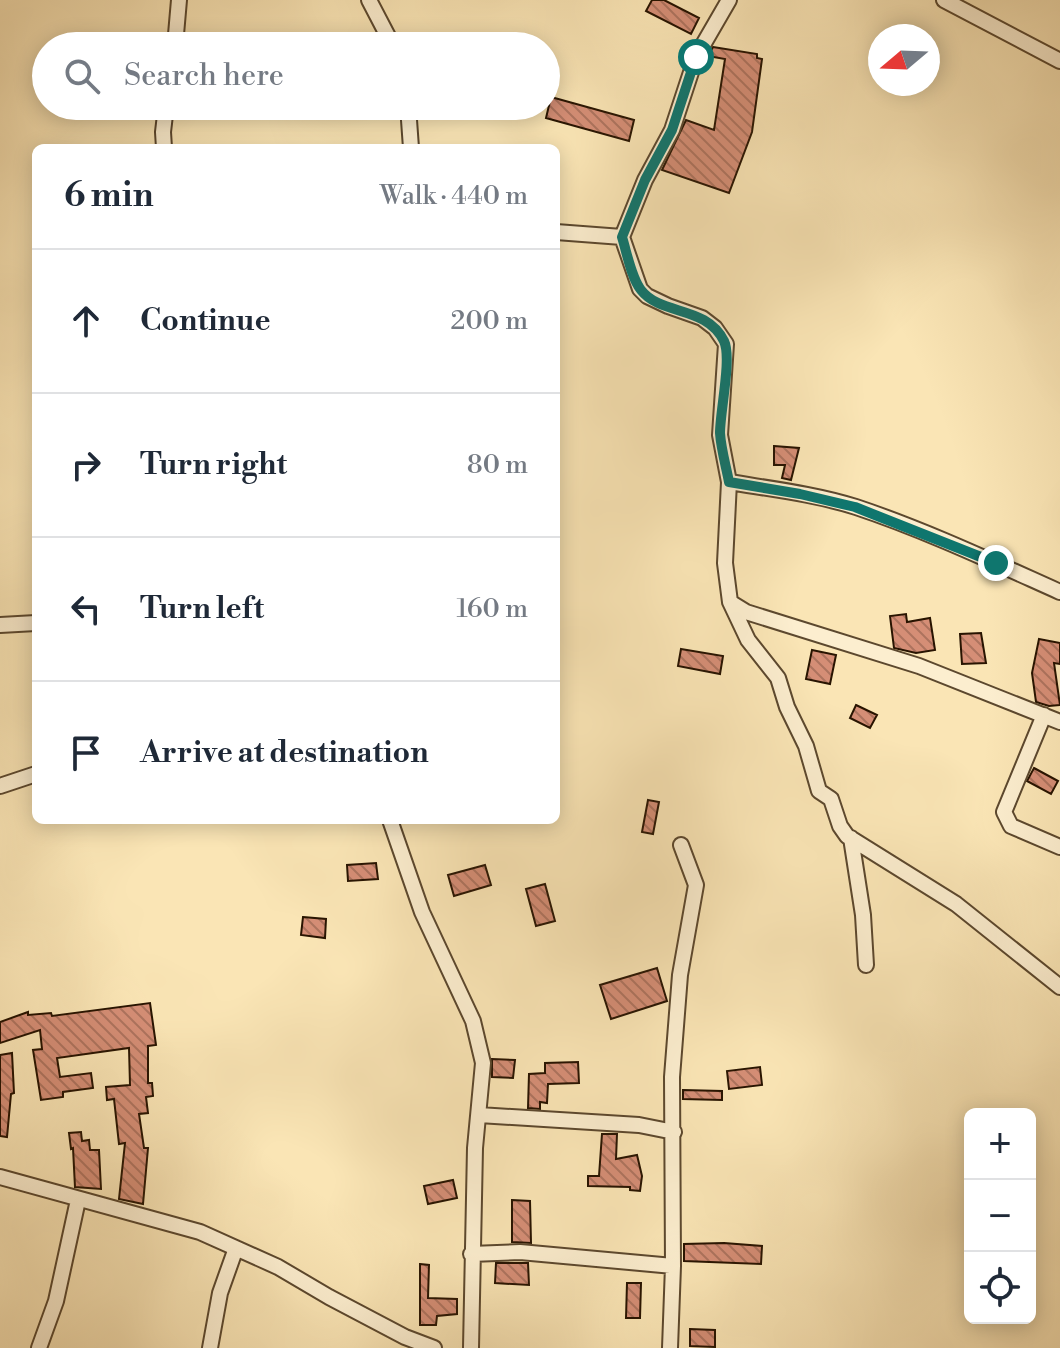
<!DOCTYPE html>
<html lang="en">
<head>
<meta charset="utf-8">
<style>
	body { margin:0; font-family:"Libre Bodoni",serif; background:#f6f6f7; color:#1f2937 }
	.controls { position:absolute; right:24px; bottom:24px; display:grid; overflow:hidden; border-radius:12px; box-shadow:0 4px 20px #0003 }
	.controls button { width:72px; height:72px; display:grid; place-items:center; padding:0; border:0; border-bottom:2px solid #e0e1e3; background:#fff; color:#1f2937; font:40px sans-serif }
	.compass { position:absolute; left:868px; top:24px; width:72px; height:72px; border-radius:50%; background:#fff; box-shadow:0 4px 20px #0003; rotate:251deg }
	.stop { position:absolute; width:24px; height:24px; margin:-18px; border:6px solid #0f766e; border-radius:50%; background:#fff }
	.stop.end { background:#0f766e; border-color:#fff; box-shadow:0 2px 8px #0008 }
	.list { margin:0; padding:0; list-style:none }
	h2 { display:flex; justify-content:space-between; align-items:center; height:104px; margin:0; padding:0 32px; font-size:34px }
	h2 small { font-size:26px; font-weight:400; color:#747a83 }
	.list li { display:grid; grid-template-columns:52px 1fr auto; gap:24px; align-items:center; box-sizing:border-box; height:144px; padding:0 32px; border-top:2px solid #e0e1e3 }
	.list b { display:block; font-size:30px; white-space:nowrap }
	.list em { font-size:26px; font-style:normal; color:#747a83 }
	.icon { flex:none; width:44px; height:44px; fill:none; stroke:currentColor; stroke-width:2; stroke-linecap:round; stroke-linejoin:round }
	.map { position:relative; flex:none; width:1060px; height:1348px; overflow:hidden }
	.search { position:absolute; background:#fff; box-shadow:0 4px 20px #0003; left:32px; top:32px; width:528px; height:88px; display:flex; align-items:center; gap:20px; box-sizing:border-box; padding:0 28px; border-radius:44px; color:#747a83; font-size:30px }
	.panel { position:absolute; background:#fff; box-shadow:0 4px 20px #0003; left:32px; top:144px; width:528px; height:680px; border-radius:12px }
	.map>svg:first-child { display:block }
	.building { fill:url(#building-back-hatch); stroke:#281401; stroke-width:2 }
	.lines { fill:none; stroke-linecap:round; stroke-linejoin:round }
	.minor-casing { stroke:#5c482e; stroke-width:18 }
	.minor { stroke:#fceecf; stroke-width:14 }
	.route { stroke:#0f766e; stroke-width:10 }
</style>
</head>
<body>
<div class="map">
<svg width="1060" height="1348" viewBox="0 0 1060 1348">
	<defs>
		<pattern id="building-back-hatch" width="6" height="6" patternUnits="userSpaceOnUse" patternTransform="scale(2)"><rect width="6" height="6" fill="#d58e76"/><path d="M-1 5l2 2M0 0l6 6M5-1l2 2" fill="none" stroke="#ad735e"/></pattern>
	</defs>
	<rect width="100%" height="100%" fill="#fae5b5"/>
	<filter id="stains"><feTurbulence type="fractalNoise" baseFrequency=".0025" numOctaves="4"/><feColorMatrix values="0 0 0 0 .2 0 0 0 0 .09 0 0 0 0 .02 0 0 0 .5 -.17"/></filter>
	<radialGradient id="worn" r=".72"><stop offset=".6" stop-color="#630" stop-opacity="0"/><stop offset="1" stop-color="#630" stop-opacity=".3"/></radialGradient>
	<path class="building" d="M652,0h12l35,18 -8,16 -45,-23z
		M713,47l44,7v4l5,1 -10,73 -23,61 -67,-23 24,-50 28,10 11,-71 -17,-3z
		M551,97l83,23 -5,21 -83,-23z
		M774,446l25,2 -8,32 -9,-2 3,-13h-11z
		M906,614l1,8 23,-4 5,32 -19,3 -22,-5 -4,-32z
		M981,633l5,30 -24,1 -2,-30z
		M1039,639l21,4v21l-6,-1 6,42 -11,1 -13,-4 -4,-29z
		M681,649l42,7 -3,18 -42,-8z
		M812,650l24,5 -6,29 -24,-5z
		M856,705l21,10 -7,13 -20,-10z
		M1034,768l24,13 -7,13 -24,-13z
		M648,800l11,2 -6,32 -11,-2z
		M376,863l2,16 -30,2 -1,-16z
		M485,865l6,20 -37,11 -6,-21z
		M545,884l10,37 -19,5 -10,-37z
		M303,917l23,2 -1,19 -24,-3z
		M657,968l10,33 -56,18 -11,-34z
		M150,1003l6,42 -8,1v37h4l1,13 -7,1 2,16 -9,1 5,34h4l-5,56 -24,-5 6,-56 -6,1 -5,-45 -7,1 -1,-13 24,-2 -1,-37 -72,10 3,19 31,-4 2,15 -30,4v5l-22,3 -8,-50 9,-1 -2,-19 -40,13v-21l28,-10v3l23,-2 1,3z
		M12,1053l2,40 -3,1 -4,43 -7,-1v-81z
		M492,1059l23,1 -2,18 -21,-1z
		M578,1062l1,21 -31,1 -1,19 -7,-1v7l-12,-1 1,-34 16,-1v-10z
		M760,1067l2,18 -33,4 -2,-18z
		M683,1090l39,1v9l-39,-1z
		M81,1132l1,9 7,-1 1,10h9l2,39 -26,-2 -2,-39 -2,1 -2,-16z
		M602,1134h15l-1,25 21,-4 5,21 -2,15 -10,-1v-3l-42,-1v-10h11z
		M453,1180l4,18 -29,6 -4,-18z
		M512,1200l18,1 1,42 -19,-1z
		M724,1243l38,3 -1,18 -77,-3v-17z
		M496,1263h32l1,22 -34,-2z
		M420,1264l9,1 -1,33 29,1v15l-20,2 -1,9h-16z
		M627,1283h14l-1,35h-14z
		M690,1329l25,1v17l-25,-1z"/>
	<g class="lines">
		<g class="minor-casing">
			<path id="minor" d="M369,0l24,46
				M729,0l-33,57 -24,73 -27,50 -23,57 18,52 7,7 21,10 34,12 13,10 11,16 -6,91 9,47 -4,81 5,39 18,38 30,38 9,29 19,39 13,45 12,8 9,27 7,10 109,68 104,83
				M944,0l116,61
				M175,46l4,-46
				M408,106l3,42
				M164,148l-1,-16 3,-26
				M556,232l66,5
				M729,482c42,7 86,12 127,25 69,23 137,55 204,85
				M733,604l13,8 173,54 141,56
				M0,625l36,-2
				M1044,715l-40,97 7,14 49,21
				M0,786l36,-12
				M390,820l32,92 51,109 10,42 -8,85 -4,200
				M851,838l12,77 3,50
				M479,1115l160,10 35,7
				M0,1177l200,55 78,35 51,30 76,40 29,11
				M471,1254l49,-2 153,14
				M39,1348l17,-47 22,-101
				M210,1348l10,-55 16,-45
				M670,1348l3,-82 -1,-189 8,-102 16,-90 -15,-40"/>
		</g>
		<use href="#minor" class="minor"/>
	</g>
	<g class="lines">
		<path class="route" d="M696,57l-24,73 -27,50 -23,57c5,16 9,40 19,53 20,26 65,15 83,51 8,17 -4,70 -4,92 1,16 6,33 9,49l71,12 55,13 141,56"/>
	</g>
	<rect width="100%" height="100%" filter="url(#stains)"/>
	<rect width="100%" height="100%" fill="url(#worn)"/>
</svg>
<div class="controls">
<button>+</button>
<button>−</button>
<button><svg class="icon" aria-label="locate" viewBox="0 0 24 24"><circle cx="12" cy="12" r="6"/><path d="M12 2v4M12 18v4M2 12h4M18 12h4"/></svg></button>
</div>
<svg class="compass" viewBox="-18 -18 36 36"><path d="M0-13l5 13h-10z" fill="#e53935"/><path d="M0 13l5-13h-10z" fill="#747a83"/></svg>
<div class="stop" style="left:696px;top:57px"></div>
<div class="stop end" style="left:996px;top:563px"></div>
<div class="search"><svg class="icon" aria-label="search" viewBox="0 0 24 24"><circle cx="10" cy="10" r="6"/><path d="M15 15l6 6"/></svg>Search here</div>
<section class="panel">
<h2>6 min<small>Walk · 440 m</small></h2>
<ul class="list">
<li><svg class="icon" aria-label="ahead" viewBox="0 0 24 24"><path d="M12 20V5M6 11l6-6 6 6"/></svg><div><b>Continue</b></div><em>200 m</em></li>
<li><svg class="icon" aria-label="right" viewBox="0 0 24 24"><path d="M7 20v-9h11M14 6l5 5-5 5"/></svg><div><b>Turn right</b></div><em>80 m</em></li>
<li><svg class="icon" aria-label="left" viewBox="0 0 24 24"><path d="M17 20v-9H6M10 6l-5 5 5 5"/></svg><div><b>Turn left</b></div><em>160 m</em></li>
<li><svg class="icon" aria-label="arrive" viewBox="0 0 24 24"><path d="M6 21V4h12l-3 4 3 4H6"/></svg><div><b>Arrive at destination</b></div></li>
</ul>
</section>
</div>
</body>
</html>
